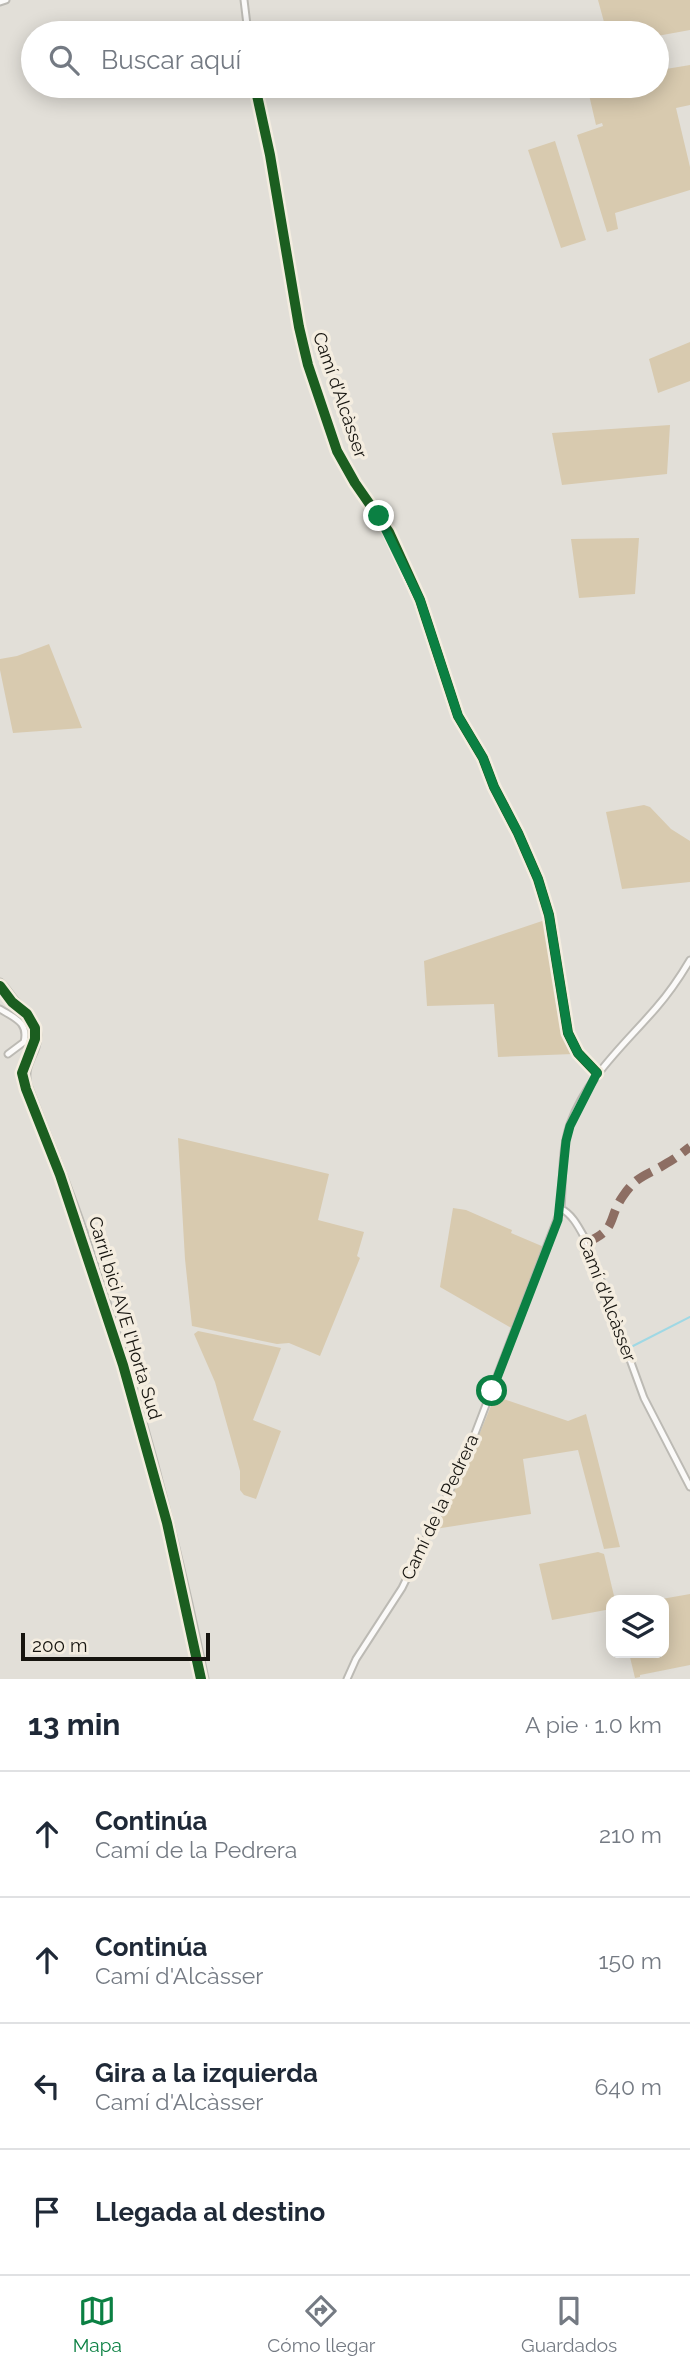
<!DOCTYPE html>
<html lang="es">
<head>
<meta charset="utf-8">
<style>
	body { margin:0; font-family:Raleway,sans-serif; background:#f2f2f3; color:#1f2937 }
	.controls { position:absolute; right:21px; bottom:21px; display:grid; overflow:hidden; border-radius:14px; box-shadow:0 4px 18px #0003 }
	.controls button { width:63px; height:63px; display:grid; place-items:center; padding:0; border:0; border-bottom:2px solid #e0e1e3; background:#fff; color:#1f2937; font:35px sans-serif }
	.scale { position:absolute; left:21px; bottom:18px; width:189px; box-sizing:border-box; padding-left:7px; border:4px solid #16140f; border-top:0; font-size:19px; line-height:24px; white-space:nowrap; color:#16140f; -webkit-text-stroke:5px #f4ede0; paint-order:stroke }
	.stop { position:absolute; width:21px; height:21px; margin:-16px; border:5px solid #0b8043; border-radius:50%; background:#fff }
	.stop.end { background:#0b8043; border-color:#fff; box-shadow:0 2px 7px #0008 }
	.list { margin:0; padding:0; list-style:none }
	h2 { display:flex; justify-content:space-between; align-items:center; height:91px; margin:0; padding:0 28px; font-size:30px }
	h2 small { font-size:23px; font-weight:400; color:#747a83 }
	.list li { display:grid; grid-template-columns:46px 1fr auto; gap:21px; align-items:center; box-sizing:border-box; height:126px; padding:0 28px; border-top:2px solid #e0e1e3 }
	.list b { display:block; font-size:26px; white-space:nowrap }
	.list p { margin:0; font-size:23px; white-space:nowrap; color:#747a83 }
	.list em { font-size:23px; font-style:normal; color:#747a83 }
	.icon { flex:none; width:38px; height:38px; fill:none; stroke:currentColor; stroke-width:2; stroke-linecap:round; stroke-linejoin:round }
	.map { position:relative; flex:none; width:690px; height:1679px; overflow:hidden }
	.search { position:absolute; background:#fff; box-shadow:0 4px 18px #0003; left:21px; right:21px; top:21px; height:77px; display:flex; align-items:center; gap:18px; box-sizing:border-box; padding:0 24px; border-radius:38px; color:#747a83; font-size:26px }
	.sheet { height:595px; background:#fff }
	nav { display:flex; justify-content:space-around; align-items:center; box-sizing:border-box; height:98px; border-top:2px solid #e0e1e3; background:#fff; font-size:19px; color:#747a83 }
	nav a { display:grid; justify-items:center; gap:4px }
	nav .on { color:#0b8043 }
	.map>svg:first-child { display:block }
	.green { fill:#d8caaf }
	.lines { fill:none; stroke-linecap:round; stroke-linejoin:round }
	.stream { stroke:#9fd8e4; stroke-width:2 }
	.street-casing { stroke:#bcbab4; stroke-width:9 }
	.street { stroke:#fbfaf9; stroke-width:5 }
	.quiet { stroke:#8d6e63; stroke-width:9; stroke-dasharray:18 9; stroke-linecap:butt }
	.cycleway-casing { stroke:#f4ede0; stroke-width:15 }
	.cycleway { stroke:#1b5e20; stroke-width:10 }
	.route { stroke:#0b8043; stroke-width:9 }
	.labels { text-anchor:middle; stroke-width:7; stroke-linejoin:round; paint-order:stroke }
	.street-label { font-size:18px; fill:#16140f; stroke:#f4ede0 }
</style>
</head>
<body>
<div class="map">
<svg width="690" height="1679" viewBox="0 0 690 1679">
	<rect width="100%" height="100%" fill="#e2dfd8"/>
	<path class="green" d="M598,0h92v30l-33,6 9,33 24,-4v40l-14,3 14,59v23l-75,23 3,16 -11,3 -30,-97 26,-9 -1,-3 -6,2 -9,-39h70v-53h-50z
		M555,141l31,99 -25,8 -33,-98z
		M690,342v39l-32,12 -9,-34z
		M670,425l-3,49 -105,11 -10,-52z
		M639,538l-4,56 -56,4 -8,-59z
		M49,644l33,84 -69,5 -13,-63v-11l17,-3z
		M644,805l6,2 21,22 19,12v41l-68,7 -16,-77z
		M545,920l16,98 12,36 -75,3 -4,-53 -67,2 -3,-45z
		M178,1138l151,36 -11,46 46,12 -7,24 3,2 -40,98 -31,-13 -12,1 -85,-18 -7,-67z
		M453,1208l13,2 46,20 -1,3 33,14 -31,82 -73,-42z
		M198,1331l83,17 -28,72 28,11 -25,68 -12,-4 -4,-5v-19l-25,-89 -21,-48z
		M495,1396l73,25 18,-7 34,133 -16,2 -26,-99 -55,9 8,55 -96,15 42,-89z
		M598,1552l6,2 11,46h-4v9l-59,11 -13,-56z
		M690,1594v71l-50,10v2l-5,1 -6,-25h35v-53h-8z"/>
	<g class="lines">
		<path class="stream" d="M631,1347l59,-30"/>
		<g class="street-casing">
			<path id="street" d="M244,0l4,33
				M0,2l6,-2
				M255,86l15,69 29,172 9,38 29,86 18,32 34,49 31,68 38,116 25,42 11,29 24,46 20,46 11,36 19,118 10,20 19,20
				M690,960c-10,17 -21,33 -34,48 -32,37 -69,69 -86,116 -9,27 -7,57 -9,85 12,5 19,21 26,33l57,156 46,89
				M0,982c6,5 9,11 14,17 14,15 30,24 22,48 -5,14 -12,22 -8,38 19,51 41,101 58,153 49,144 89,292 119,441
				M0,1009c14,9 29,13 24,33l-16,12
				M347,1679l9,-20 46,-71 64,-131 95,-248"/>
		</g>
		<use href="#street" class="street"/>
		<path class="quiet" d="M587,1242c31,-13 20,-23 36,-46 15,-22 24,-20 44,-33 8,-4 16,-11 23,-16"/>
		<g class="cycleway-casing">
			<path id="cycleway" d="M255,86l15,69 29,172 9,38 29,86 18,32 34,49 31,68 38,116 25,42 11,29 24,46 20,46 11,36 19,118 10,20 19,20
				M0,986l12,16 15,12 8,14v11l-13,34 4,16 34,86 63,190 44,158 34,156"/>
		</g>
		<use href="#cycleway" class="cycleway"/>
	</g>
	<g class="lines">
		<path class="route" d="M379,516l41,84 38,116 25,42 11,29 24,46 20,46 11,36 19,118 10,20 19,20 -27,53 -4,15 -8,79 -66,171"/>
	</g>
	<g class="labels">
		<g class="street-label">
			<text transform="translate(340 395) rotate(71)" y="6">Camí d'Alcàsser</text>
			<text transform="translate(607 1299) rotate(69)" y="6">Camí d'Alcàsser</text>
			<text transform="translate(125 1318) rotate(73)" y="6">Carril bici AVE l'Horta Sud</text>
			<text transform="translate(440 1507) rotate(-65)" y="6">Camí de la Pedrera</text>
		</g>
	</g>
</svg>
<div class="controls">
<button><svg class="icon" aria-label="layers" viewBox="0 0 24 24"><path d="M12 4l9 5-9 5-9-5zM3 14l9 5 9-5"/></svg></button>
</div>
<div class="scale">200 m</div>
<div class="stop" style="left:492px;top:1391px"></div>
<div class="stop end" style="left:379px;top:516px"></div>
<div class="search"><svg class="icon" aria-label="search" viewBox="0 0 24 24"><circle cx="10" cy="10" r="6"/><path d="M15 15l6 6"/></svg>Buscar aquí</div>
</div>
<section class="sheet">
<h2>13 min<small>A pie · 1.0 km</small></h2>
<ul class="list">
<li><svg class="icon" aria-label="ahead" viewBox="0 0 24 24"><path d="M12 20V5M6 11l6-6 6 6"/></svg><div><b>Continúa</b><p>Camí de la Pedrera</p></div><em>210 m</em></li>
<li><svg class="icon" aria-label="ahead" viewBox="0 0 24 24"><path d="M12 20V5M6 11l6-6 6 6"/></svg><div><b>Continúa</b><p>Camí d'Alcàsser</p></div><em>150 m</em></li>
<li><svg class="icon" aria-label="left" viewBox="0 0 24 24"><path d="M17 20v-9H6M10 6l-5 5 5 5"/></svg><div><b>Gira a la izquierda</b><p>Camí d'Alcàsser</p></div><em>640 m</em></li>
<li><svg class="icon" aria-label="arrive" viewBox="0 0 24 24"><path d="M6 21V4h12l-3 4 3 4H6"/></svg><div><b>Llegada al destino</b></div></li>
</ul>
</section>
<nav>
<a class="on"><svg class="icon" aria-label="map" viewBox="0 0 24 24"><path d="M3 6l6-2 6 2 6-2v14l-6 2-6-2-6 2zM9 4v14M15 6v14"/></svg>Mapa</a>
<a><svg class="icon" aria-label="directions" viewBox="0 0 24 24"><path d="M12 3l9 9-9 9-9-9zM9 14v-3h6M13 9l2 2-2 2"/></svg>Cómo llegar</a>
<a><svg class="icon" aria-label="saved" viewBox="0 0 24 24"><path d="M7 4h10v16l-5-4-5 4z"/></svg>Guardados</a>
</nav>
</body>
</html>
